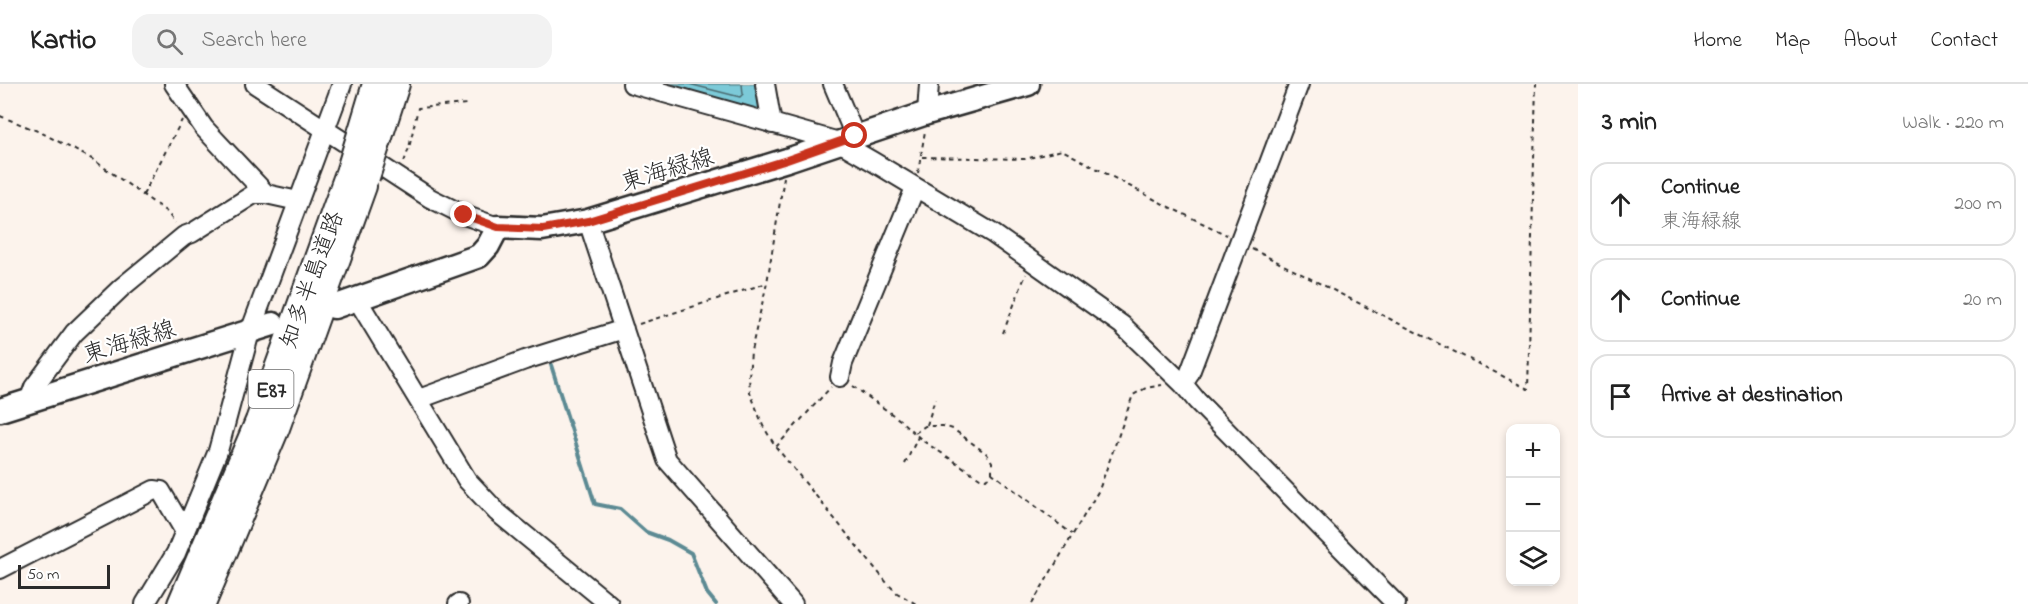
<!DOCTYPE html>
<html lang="en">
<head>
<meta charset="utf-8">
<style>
	body { margin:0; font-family:"Indie Flower","Klee One",sans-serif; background:#f2f2f2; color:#222 }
	.controls { position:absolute; right:18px; bottom:18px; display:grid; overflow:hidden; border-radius:12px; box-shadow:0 3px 9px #0003 }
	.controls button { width:54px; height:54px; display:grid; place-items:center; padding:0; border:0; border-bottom:2px solid #e0e0e0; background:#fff; color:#222; font:30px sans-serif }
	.scale { position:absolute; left:18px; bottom:15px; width:92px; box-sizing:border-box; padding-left:6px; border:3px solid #2b2b2b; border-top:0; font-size:16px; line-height:21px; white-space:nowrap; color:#2b2b2b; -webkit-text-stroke:4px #fff; paint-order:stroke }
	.stop { position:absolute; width:18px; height:18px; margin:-14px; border:4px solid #c8321e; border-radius:50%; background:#fff }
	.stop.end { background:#c8321e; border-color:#fff; box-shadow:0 2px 6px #0008 }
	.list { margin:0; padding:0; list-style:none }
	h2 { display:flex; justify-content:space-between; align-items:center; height:78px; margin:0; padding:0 24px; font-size:26px }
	h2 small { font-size:20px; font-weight:400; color:#767676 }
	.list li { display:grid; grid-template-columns:39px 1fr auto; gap:18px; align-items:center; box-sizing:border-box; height:84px; margin:0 12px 12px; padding:0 12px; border:2px solid #e0e0e0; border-radius:18px }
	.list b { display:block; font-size:22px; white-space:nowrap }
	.list p { margin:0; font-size:20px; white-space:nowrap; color:#767676 }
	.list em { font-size:20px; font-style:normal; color:#767676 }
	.icon { flex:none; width:33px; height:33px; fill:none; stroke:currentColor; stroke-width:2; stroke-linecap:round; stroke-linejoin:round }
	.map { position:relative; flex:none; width:1578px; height:520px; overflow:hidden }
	header { display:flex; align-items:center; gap:36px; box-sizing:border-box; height:84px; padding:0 30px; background:#fff; border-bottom:2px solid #e0e0e0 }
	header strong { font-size:28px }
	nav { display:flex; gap:33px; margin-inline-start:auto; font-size:21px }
	.search { width:420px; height:54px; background:#f2f2f2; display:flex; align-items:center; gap:15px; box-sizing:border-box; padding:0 21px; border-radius:18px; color:#767676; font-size:22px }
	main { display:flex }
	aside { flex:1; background:#fff }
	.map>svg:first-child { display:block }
	.water { fill:#7bcad8; stroke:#5b8a93; stroke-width:1.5 }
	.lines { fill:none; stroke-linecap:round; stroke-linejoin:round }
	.shore { stroke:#4b6b70; stroke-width:1.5 }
	.stream { stroke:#5b8a93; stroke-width:4 }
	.minor-casing { stroke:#2b2b2b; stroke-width:22 }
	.major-casing { stroke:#2b2b2b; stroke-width:27 }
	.highway-casing { stroke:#2b2b2b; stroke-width:30 }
	.path { stroke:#2b2b2b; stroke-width:2; stroke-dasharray:4.5 4.5; stroke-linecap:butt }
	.minor { stroke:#fff; stroke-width:18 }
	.major { stroke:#fff; stroke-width:22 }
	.highway { stroke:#fff; stroke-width:26 }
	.highway-bridge-casing { stroke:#2b2b2b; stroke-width:30; stroke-linecap:butt }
	.highway-bridge { stroke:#fff; stroke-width:26 }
	.route { stroke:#c8321e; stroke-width:8 }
	.labels { text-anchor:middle; stroke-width:4.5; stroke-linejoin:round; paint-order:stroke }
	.shield { fill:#fff; stroke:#6b6b6b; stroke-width:1.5 }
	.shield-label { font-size:22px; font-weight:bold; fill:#2b2b2b }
	.street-label { font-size:24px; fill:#2b2b2b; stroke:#fff }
</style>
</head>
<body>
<header>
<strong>Kartio</strong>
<div class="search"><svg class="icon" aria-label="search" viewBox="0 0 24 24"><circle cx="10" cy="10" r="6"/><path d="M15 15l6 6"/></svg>Search here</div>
<nav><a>Home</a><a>Map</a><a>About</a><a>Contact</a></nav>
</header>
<main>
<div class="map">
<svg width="1578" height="520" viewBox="0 0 1578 520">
	<rect width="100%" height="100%" fill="#fcf3ec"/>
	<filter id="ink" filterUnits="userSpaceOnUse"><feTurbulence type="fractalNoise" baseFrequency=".0167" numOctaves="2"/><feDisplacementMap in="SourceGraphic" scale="12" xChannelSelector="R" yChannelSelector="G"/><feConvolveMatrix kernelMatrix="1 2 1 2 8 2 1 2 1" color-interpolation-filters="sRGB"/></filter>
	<g filter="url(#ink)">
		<path class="water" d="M639,0h116l6,32z"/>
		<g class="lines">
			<path class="shore" d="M689,0l51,13 3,-3 -1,-10"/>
			<path class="stream" d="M551,281l44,139 25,5 26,23 22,8 23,13 16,40 9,11"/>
			<g class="minor-casing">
				<path id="minor" d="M174,0l30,44 62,66
					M255,0l175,114 34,17 34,12
					M632,0l207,58 33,19 120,72 130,92 61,59 14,17 199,203
					M765,0l7,40
					M833,0l22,52
					M927,29l2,-29
					M588,137l79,239 126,144
					M357,215l110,181 30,32 112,92
					M840,293l3,-14 72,-175
					M1183,300l6,-9 110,-291
					M419,315l106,-39 99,-31
					M29,317l5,-14 40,-54 47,-45 63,-52 8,-3 62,-39h12l32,7
					M0,485l154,-79 7,1 24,41
					M145,520l31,-51 42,-102 32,-119 92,-248
					M458,520h1"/>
			</g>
			<g class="major-casing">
				<path id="major" d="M334,223l145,-51 9,-10 10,-19 44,2 46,-8 199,-61 140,-47 101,-29
					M0,326l273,-86"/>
			</g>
			<g class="highway-casing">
				<path id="highway" d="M361,50l15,-50
					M377,59l19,-59
					M181,520l78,-183 91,-251
					M202,520l74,-176 87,-242"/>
			</g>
			<path class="path" d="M0,32l40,16 52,27 75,53 8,11
				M922,73l103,2 37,-9 103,55 62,30
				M404,78l5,-14 9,-40 49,-4
				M918,89l7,-42
				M784,93l-17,106 -16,68 -2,26 1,15 13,34 13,21 111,136 10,10 19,11
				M143,111l39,-75
				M1252,165l276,140 8,-305
				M639,240l128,-41
				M1003,249l23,-59
				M853,302l47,34 23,21 57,37 6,1 6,-6 80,61
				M927,341l8,-26
				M915,349l10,-7h18l10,3 34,25 5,8v11
				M776,363l55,-60
				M905,380l13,-27
				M1032,520l67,-114 34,-95 13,-7 16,-3"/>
			<use href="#minor" class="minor"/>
			<use href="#major" class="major"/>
			<use href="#highway" class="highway"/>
			<g class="highway-bridge-casing">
				<path id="highway-bridge" d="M350,86l11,-36
					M366,93l11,-34"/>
			</g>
			<use href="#highway-bridge" class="highway-bridge"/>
		</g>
	</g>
	<g class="lines" filter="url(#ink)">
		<path class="route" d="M464,131l34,12 45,2 45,-8 199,-61 68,-24"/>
	</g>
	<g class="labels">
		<rect class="shield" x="248.5" y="286" width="45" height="38" rx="4.5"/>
		<g class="shield-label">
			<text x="271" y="313">E87</text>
		</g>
		<g class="street-label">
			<text transform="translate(667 85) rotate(-17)" y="8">東海緑線</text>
			<text transform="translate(311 195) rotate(-70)" y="8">知多半島道路</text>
			<text transform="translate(129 257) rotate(-17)" y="8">東海緑線</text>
		</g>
	</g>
</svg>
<div class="controls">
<button>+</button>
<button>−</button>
<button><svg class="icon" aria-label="layers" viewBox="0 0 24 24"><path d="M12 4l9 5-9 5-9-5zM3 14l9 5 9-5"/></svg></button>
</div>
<div class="scale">50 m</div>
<div class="stop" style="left:855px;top:52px"></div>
<div class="stop end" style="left:464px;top:131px"></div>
</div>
<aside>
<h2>3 min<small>Walk · 220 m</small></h2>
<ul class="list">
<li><svg class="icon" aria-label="ahead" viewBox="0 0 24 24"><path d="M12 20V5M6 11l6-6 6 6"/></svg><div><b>Continue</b><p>東海緑線</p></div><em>200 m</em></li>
<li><svg class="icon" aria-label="ahead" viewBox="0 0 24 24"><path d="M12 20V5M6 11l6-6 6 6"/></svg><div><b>Continue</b></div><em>20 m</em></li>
<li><svg class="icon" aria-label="arrive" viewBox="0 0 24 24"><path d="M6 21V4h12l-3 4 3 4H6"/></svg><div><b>Arrive at destination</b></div></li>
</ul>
</aside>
</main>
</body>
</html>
